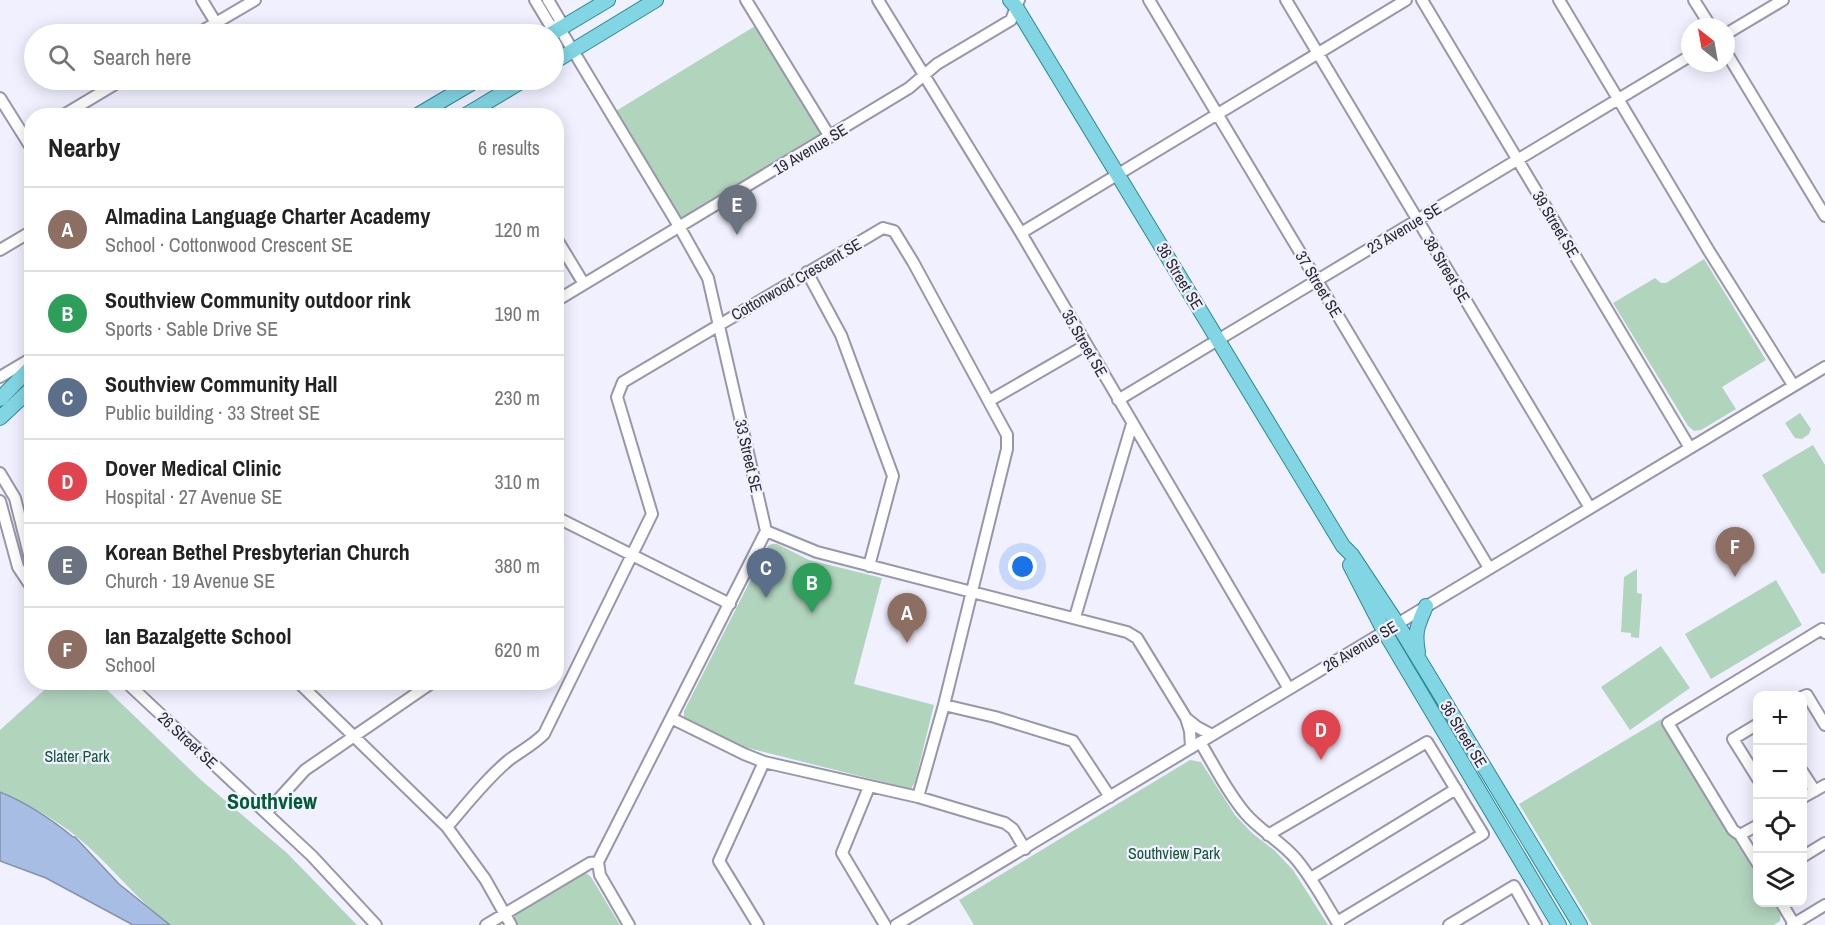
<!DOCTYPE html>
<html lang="en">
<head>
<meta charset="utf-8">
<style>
	body { margin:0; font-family:"Archivo Narrow",sans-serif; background:#f6f6f6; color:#222 }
	.controls { position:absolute; right:18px; bottom:18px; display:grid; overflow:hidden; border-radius:12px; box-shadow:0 3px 15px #0003 }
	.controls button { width:54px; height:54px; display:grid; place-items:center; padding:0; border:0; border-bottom:2px solid #e0e0e0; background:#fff; color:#222; font:30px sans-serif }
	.compass { position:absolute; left:1681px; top:18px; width:54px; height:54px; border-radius:50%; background:#fff; box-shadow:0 3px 15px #0003; rotate:329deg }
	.you { position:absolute; left:1023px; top:567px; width:21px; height:21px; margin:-15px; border:4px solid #fff; border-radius:50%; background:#1a73e8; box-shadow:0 0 0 9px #1a73e833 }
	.badge { display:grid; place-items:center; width:39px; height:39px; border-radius:50%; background:#111827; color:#fff; font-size:20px; font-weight:700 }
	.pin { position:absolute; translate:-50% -50px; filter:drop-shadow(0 2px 3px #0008) }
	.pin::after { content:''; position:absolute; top:32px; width:21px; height:18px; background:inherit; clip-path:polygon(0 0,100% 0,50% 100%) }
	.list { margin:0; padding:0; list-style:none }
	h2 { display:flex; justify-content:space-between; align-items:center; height:78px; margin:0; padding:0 24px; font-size:26px }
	h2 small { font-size:20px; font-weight:400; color:#767676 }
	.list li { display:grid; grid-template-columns:39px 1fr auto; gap:18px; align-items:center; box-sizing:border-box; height:84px; padding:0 24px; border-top:2px solid #e0e0e0 }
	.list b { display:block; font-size:22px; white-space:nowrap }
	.list p { margin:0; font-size:20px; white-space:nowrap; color:#767676 }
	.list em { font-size:20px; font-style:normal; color:#767676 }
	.icon { flex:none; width:33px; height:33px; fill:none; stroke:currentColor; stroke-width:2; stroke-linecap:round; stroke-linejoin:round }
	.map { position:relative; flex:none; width:1825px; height:925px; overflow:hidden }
	.search { position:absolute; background:#fff; box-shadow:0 3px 15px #0003; left:24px; top:24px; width:540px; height:66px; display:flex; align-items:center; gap:15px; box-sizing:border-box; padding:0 21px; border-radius:33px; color:#767676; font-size:22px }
	.panel { position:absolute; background:#fff; box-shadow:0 3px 15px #0003; left:24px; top:108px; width:540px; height:582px; border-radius:24px }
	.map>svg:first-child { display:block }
	.green { fill:#b1d4bd }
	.water { fill:#a8bde3; stroke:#8392ae; stroke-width:1.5 }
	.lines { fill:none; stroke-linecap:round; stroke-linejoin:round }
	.minor-casing { stroke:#9896a8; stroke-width:14 }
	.major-casing { stroke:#2e8999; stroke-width:16 }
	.minor { stroke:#fff; stroke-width:10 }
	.major { stroke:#82d6e3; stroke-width:14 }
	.labels { text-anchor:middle; stroke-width:4.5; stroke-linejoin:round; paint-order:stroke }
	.street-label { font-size:16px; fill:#2d2c33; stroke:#f1f0ff }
	.park-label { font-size:16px; fill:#115735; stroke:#f1f0ff }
	.district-label { font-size:22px; font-weight:bold; fill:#015b34; stroke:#f1f0ff }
</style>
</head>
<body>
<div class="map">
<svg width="1825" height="925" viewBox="0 0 1825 925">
	<rect width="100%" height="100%" fill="#f1f0ff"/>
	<path class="green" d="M760,23l70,114 -150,91 -69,-114z
		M1704,259l62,101 -44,27 14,22 -35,21 -7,1 -6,-5 -75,-123 42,-25 6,5h5z
		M1800,413l11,16 -2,5 -7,5 -7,-1 -10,-15z
		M1813,445l12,20v108l-3,1 -60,-99z
		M772,544h5l32,16 73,18 -28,106 80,21 -19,77 -4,7 -171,-43 -56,-28v-7l84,-165z
		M1637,569v24l5,1 -3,44 -8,-1v-4l-10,-1 3,-55z
		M1776,580l26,45 -91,54 -26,-45z
		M1661,646l29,42 -60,42 -29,-43z
		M52,683h48l101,97 86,73 70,72h-187c-37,-28 -64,-67 -102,-95 -20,-15 -45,-28 -68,-39v-61z
		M1661,719l96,156 1,27 16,1 7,10 -1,8 -6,4h-182l-73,-121z
		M1190,760l11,2 34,53 17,18 22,17 19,20 35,55h-354l-15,-25z
		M582,873h4l5,4 29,48h-103l-3,-8 3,-5z"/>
	<path class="water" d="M0,792c27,11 51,27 73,45h2l44,47 51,41h-37l-87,-47 -46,-17z"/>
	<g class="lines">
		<g class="minor-casing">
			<path id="minor" d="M202,0l14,23
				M535,0l15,25 10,4
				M548,0l12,20v9l120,199 28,50 58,253 -168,331
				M746,0l84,137
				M878,0l143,233 268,456
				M1149,0l340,568
				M1286,0l304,508
				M1422,0l268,448
				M1559,0l150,251 84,134
				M1694,0l17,27
				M197,34l58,-34
				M1726,34l57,-34
				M1726,52l99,164
				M0,98l32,51
				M62,116l60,-36
				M1021,233l385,-233
				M556,238l28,46
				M0,250l32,-19
				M807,272l34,63 52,141 -24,90
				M556,301l353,-213 28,-24 74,-44 8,-20
				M0,377l32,-19
				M1118,400l572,-344
				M989,401l97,-56
				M0,473l15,25 17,68
				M0,501l18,66 14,21
				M556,517l174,87
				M766,531l51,21 310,80 10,6 49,80 4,13 1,17
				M1075,617l57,-193
				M126,682l186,174 64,69
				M298,682l149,145 38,52 26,46
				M1802,697l5,-2 18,30
				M944,705l51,12 78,24 37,56
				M671,718l73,36 20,8 154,35 87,26 8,6 12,20
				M1187,719l10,8 15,8
				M1758,724l-25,15 25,40
				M1200,742c14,23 27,50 45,71 15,18 36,28 51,46 17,20 29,44 43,66
				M1802,771l13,20
				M869,787l-27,66 43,72
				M1802,798l23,-13
				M266,813l39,-43 128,-88
				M447,827c20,-23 39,-48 62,-67 12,-9 24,-15 35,-26l108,-220 -35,-117 6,-15 260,-154 11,3 19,31 94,173v14l-63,256 -26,92
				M1268,835l159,-93 56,92 -146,88
				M1740,835l18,-10
				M1802,857l23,-14
				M598,862l2,13 29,50
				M1758,864l-18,-29 -7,-5 -65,-107 154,-94 3,4
				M1311,878l145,-89
				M1781,902l13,22
				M486,925l104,-62 8,-1
				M758,925l-39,-64 45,-99
				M896,925l929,-558
				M1449,925l65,-39 22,39
				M1792,925l33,-20"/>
		</g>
		<g class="major-casing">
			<path id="major" d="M1010,0l6,7 327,539 9,9 45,68 183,302
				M551,34l57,-34
				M554,62l102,-62
				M416,116l61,-36
				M464,116l60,-36
				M0,399l32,-33
				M0,418l32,-30
				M1350,565l34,66 175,294
				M1418,652c-4,-21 0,-27 8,-46"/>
		</g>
		<use href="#minor" class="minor"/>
		<use href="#major" class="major"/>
	</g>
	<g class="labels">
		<g class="street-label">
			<text transform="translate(810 149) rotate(-31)" y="6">19 Avenue SE</text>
			<text transform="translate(1556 224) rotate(59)" y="6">39 Street SE</text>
			<text transform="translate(1404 228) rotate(-31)" y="6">23 Avenue SE</text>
			<text transform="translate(1447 269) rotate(59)" y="6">38 Street SE</text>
			<text transform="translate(1180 276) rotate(59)" y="6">36 Street SE</text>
			<text transform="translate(796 279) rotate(-30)" y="6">Cottonwood Crescent SE</text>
			<text transform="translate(1319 284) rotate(59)" y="6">37 Street SE</text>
			<text transform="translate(1085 343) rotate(60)" y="6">35 Street SE</text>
			<text transform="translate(749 456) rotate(77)" y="6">33 Street SE</text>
			<text transform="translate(1360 646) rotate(-31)" y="6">26 Avenue SE</text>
			<text transform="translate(1464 734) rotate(59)" y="6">36 Street SE</text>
			<text transform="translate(188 740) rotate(43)" y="6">26 Street SE</text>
		</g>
		<g class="park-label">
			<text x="77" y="762">Slater Park</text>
			<text x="1174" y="859">Southview Park</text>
		</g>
		<g class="district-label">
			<text x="272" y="809">Southview</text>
		</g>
	</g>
</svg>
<div class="controls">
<button>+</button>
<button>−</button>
<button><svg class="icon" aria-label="locate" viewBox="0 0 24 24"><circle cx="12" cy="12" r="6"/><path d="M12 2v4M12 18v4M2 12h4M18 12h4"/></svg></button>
<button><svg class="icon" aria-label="layers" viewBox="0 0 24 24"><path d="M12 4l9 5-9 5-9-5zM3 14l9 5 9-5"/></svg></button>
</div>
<svg class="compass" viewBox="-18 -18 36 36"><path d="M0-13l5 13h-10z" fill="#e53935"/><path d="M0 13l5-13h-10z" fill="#767676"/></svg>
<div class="you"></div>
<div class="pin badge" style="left:907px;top:643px;background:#8d6e63">A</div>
<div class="pin badge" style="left:812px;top:613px;background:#2e9e5b">B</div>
<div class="pin badge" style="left:766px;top:598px;background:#5c6f8a">C</div>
<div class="pin badge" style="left:1321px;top:760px;background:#e0444e">D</div>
<div class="pin badge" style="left:737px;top:235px;background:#6b7280">E</div>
<div class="pin badge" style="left:1735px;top:577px;background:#8d6e63">F</div>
<div class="search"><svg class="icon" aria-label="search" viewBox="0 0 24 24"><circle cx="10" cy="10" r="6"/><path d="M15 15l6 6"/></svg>Search here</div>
<section class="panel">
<h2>Nearby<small>6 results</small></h2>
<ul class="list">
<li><span class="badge" style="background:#8d6e63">A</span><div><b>Almadina Language Charter Academy</b><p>School · Cottonwood Crescent SE</p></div><em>120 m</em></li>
<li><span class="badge" style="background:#2e9e5b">B</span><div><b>Southview Community outdoor rink</b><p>Sports · Sable Drive SE</p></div><em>190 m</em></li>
<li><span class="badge" style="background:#5c6f8a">C</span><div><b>Southview Community Hall</b><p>Public building · 33 Street SE</p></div><em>230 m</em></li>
<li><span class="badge" style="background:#e0444e">D</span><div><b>Dover Medical Clinic</b><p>Hospital · 27 Avenue SE</p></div><em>310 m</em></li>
<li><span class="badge" style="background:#6b7280">E</span><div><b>Korean Bethel Presbyterian Church</b><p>Church · 19 Avenue SE</p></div><em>380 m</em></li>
<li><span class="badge" style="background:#8d6e63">F</span><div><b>Ian Bazalgette School</b><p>School</p></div><em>620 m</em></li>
</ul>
</section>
</div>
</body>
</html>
